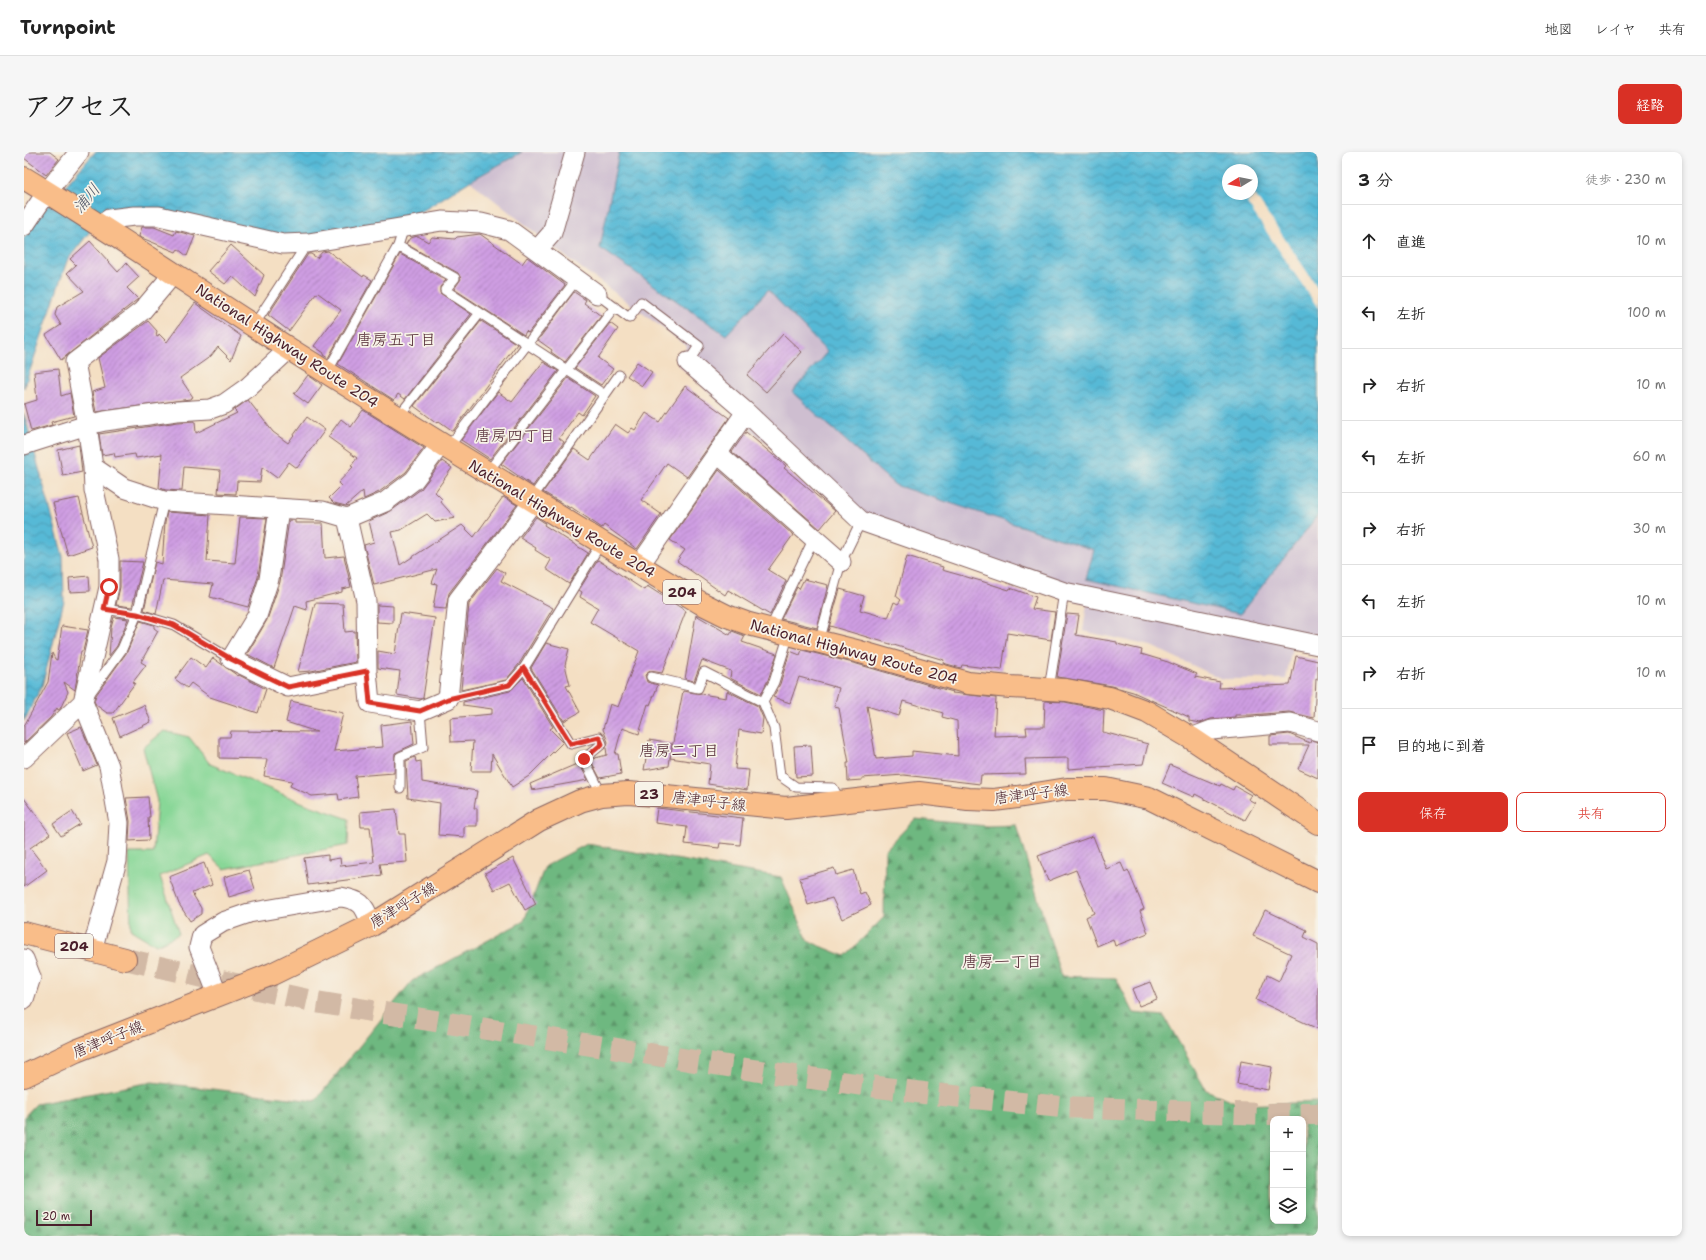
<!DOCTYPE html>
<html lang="ja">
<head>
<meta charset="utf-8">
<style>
	body { margin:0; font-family:"Shantell Sans","Klee One",sans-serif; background:#f6f6f6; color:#222 }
	.controls { position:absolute; right:12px; bottom:12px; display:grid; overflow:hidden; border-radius:8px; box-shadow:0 2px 6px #0003 }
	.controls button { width:36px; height:36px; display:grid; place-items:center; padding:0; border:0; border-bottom:1px solid #e0e0e0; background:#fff; color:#222; font:20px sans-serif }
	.compass { position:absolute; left:1198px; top:12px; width:36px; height:36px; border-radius:50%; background:#fff; box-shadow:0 2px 6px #0003; rotate:260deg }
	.scale { position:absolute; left:12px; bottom:10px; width:56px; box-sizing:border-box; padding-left:4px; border:2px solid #4a1f2b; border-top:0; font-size:11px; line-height:14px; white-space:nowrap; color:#4a1f2b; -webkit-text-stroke:3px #f7f3e8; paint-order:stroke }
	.stop { position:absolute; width:12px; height:12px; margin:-9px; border:3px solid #d93025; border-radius:50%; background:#fff }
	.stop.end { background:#d93025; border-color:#fff; box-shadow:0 1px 4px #0008 }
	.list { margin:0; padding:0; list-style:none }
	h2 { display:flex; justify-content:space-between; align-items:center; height:52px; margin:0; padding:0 16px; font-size:17px }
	h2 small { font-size:13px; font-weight:400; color:#767676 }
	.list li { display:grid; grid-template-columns:26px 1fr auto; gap:12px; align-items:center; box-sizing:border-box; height:72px; padding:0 16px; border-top:1px solid #e0e0e0 }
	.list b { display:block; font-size:15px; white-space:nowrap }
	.list em { font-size:13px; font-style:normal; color:#767676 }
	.actions { display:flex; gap:8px; padding:12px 16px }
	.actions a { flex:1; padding:9px 0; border:1px solid #d93025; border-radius:8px; text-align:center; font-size:14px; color:#d93025 }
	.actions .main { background:#d93025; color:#fff }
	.icon { flex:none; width:22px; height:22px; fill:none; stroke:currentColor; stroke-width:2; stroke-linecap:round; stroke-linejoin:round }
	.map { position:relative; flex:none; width:1294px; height:1084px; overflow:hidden; border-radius:8px }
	header { display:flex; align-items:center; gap:24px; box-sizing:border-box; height:56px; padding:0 20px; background:#fff; border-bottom:1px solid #e0e0e0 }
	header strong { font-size:19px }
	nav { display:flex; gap:22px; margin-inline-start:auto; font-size:14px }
	.intro { display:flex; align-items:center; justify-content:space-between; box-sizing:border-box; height:96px; padding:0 24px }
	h1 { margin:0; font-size:28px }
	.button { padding:10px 18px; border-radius:8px; background:#d93025; color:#fff; font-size:14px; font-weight:700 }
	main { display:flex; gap:24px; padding:0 24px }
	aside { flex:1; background:#fff; border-radius:8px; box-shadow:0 2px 6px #0003 }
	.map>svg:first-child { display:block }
	.industrial { fill:#cebed0 }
	.grass { fill:#88d797; stroke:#697b61 }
	.forest { fill:url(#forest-firs); stroke:#5c6c56; fill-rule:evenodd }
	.water { fill:url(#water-waves); stroke:#506c80; fill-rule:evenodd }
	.pier { fill:#f4dfc3 }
	.building { fill:url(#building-hatch); fill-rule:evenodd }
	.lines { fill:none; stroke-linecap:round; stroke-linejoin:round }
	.trunk-tunnel { stroke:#d2b9a5; stroke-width:22; stroke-dasharray:22 11; stroke-linecap:butt }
	.service-casing { stroke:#866260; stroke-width:11 }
	.minor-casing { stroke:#866260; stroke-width:21 }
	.primary-casing { stroke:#866260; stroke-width:24 }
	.trunk-casing { stroke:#866260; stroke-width:24 }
	.service { stroke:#fff; stroke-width:9 }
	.minor { stroke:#fff; stroke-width:19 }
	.primary { stroke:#f9bd89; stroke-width:22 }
	.trunk { stroke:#f9bd89; stroke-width:22 }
	.route { stroke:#d93025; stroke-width:5 }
	.labels { text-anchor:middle; stroke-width:3.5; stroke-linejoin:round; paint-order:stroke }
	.shield { fill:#f7f3e8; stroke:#7e5f64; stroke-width:1 }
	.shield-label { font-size:14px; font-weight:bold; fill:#4a1f2b }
	.street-label { font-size:15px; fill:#4a1f2b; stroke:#f7f3e8 }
	.water-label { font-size:16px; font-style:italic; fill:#4f5567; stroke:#f7f3e8 }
	.neighbourhood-label { font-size:16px; fill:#4a1f2b; stroke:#f7f3e8 }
</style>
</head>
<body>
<header>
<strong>Turnpoint</strong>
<nav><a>地図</a><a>レイヤ</a><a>共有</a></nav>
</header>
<div class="intro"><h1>アクセス</h1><a class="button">経路</a></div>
<main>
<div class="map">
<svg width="1294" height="1084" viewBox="0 0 1294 1084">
	<defs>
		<pattern id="forest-firs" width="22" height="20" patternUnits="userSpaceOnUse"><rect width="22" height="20" fill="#6eb880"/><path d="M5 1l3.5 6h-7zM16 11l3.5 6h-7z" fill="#5c9569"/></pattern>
		<pattern id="water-waves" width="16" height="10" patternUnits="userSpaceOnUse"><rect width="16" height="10" fill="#57b9d6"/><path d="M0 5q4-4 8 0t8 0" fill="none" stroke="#4a96ae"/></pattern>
		<pattern id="building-hatch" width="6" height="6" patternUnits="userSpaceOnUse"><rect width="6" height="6" fill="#cf9ee3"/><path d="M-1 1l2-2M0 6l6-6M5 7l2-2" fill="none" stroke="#aa80b8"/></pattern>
	</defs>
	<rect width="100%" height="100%" fill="#f7f3e8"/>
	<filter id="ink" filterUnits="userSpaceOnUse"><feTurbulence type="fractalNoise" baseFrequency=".025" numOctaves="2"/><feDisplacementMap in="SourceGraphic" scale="8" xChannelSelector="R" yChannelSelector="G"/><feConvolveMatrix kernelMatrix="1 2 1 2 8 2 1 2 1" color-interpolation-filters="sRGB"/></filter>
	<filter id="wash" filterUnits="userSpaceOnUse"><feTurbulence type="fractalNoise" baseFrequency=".012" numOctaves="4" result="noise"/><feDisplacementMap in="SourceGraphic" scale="16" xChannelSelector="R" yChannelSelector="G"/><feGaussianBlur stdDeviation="0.9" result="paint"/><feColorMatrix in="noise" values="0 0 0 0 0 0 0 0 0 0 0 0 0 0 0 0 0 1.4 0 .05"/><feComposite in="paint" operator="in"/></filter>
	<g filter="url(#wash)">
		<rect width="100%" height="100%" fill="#f4dfc3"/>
		<path class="industrial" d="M498,0h590l116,42 90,94v363l-26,-5 -6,33h-64l-71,-33 -68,-15 4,-27 -169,-52 -59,-27 -181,-160 9,-19 -122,-90 -95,-75z"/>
		<path class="grass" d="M140,579l25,6 21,27 96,40 43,15 -1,26 -124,24 -15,-14 -49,21 19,58 -23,11 -25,-15 -2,-77h24l4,-52 -14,-53z"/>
		<path class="forest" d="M891,667l72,7 29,-1 45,151 55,2 18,35 30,3 42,74 36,15 76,-3v134h-1294v-119l12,-13 116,-22 163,19 97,-120 112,-60 21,-55 42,-22 194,33 27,64 37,15 39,-39 1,-67zM1249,967h30v102h-30z"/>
		<path class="water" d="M71,0h427l-52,29 -57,36 -128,25 -123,-29 -71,17 -24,31 -43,127v-150l16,-24z
			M595,0h699v363l-78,99 -154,-35 8,-29 -199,-65 -103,-93 35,-40 -59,-62 -42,45 -126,-87zM1204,18h24v24h-24z
			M0,262l39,142 1,45 -22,85 -18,35z"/>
		<path class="pier" d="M1231,43l63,93v20l-71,-105z"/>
		<g id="blocks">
			<path class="building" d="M0,0h26l9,7 -13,16 -22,-17z
				M118,75h12l20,8 2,-4 19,5 -8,20 -9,-7 -2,3 -34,-14 -3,-2z
				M456,82l42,30 5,-7 38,28 -37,48 -2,-2 -2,4 -70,-46 7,-10 -3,-6 -52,-29 4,-6 8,-2 10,6 4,-5 23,2 2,-2z
				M66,89l28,31 8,-9 13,14 -12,11 11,11 -77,61 -15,-25 15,-10 -6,-10 2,-8 27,-16 -17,-18 9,-8 -6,-6z
				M207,93l33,30 -9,22 -23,-21 -7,8 -17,-13z
				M304,99l35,26 1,-2 8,5 -44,78 -5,-3 1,-2 -10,-7 27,-36 -23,-17 -2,1 -27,37 -21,-16 40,-61h3l6,4 5,-6z
				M376,102l46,26 -6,7v6l31,21 -66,85 -7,-5 -4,6 -56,-36z
				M550,140l12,8 -2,3 17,13 -36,46 -14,-10 1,-2 -14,-10z
				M171,151l46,33 -10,24 -13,-13 -7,9 -31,22 13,19 -3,2 -94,13 -4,-20 13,-4 -7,-30 50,-37 9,10 -1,4 2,1 1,-2 8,8z
				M457,169l36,23 -64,87 -14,-10 -2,2 -23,-17z
				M586,171l8,6 -20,29 15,11 -12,16 -26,-17z
				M759,182l19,18 -36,40 -19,-17z
				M519,210l15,9 -68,88 -29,-19 37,-48 14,10z
				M613,210l15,10 -10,14 -15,-10z
				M34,217l3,27 9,-3 4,23 -23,6 1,3 -21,6 -7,-27 13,-4 -3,-28z
				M284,223l14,10 -14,19 -14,-10z
				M544,226l27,18 -13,19 -4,-3 -19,26 5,4 -31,44 -32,-22z
				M661,234l44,32 -42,59 -20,-14 -26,37 20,14 -24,35 -33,-24 -2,3 -31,-21 -1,1 -27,-16 31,-43 16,11 25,-36 13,9 4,-5 3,2 11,-17 14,9z
				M224,248l25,32 15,11 19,-26 18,13 -28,38 -8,-6 -12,16 -15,-11 -2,15 -23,-1 -1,13 -18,-1 2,-23 -36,-3 -2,24 -16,-1 -7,-2 3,-34 -26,4 -1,-4 -20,3 -1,-4 -12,2 -3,-21 79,-12 17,-1 1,12 41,-20 -3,-3z
				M339,258l61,38 -18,24 -27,20 -15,7 -1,-8 -17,15 -12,-3 -5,-5 12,-12 -3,-3 15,-16 -2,-1 6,-8 -29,-21 13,-18 10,8z
				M722,280l40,34 -2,2 51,43 -15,18 -88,-77z
				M55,293l3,27 -19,4 -5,-26z
				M418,309l10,7 -17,24 7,7 -2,2 15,17 -20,4 -8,-8 -26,16 -9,2 8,33 62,-40 12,12 29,-40 14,8 -68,88 -3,16 -13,-1 4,-24 -5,-1 5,-14 -63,16 -10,-40 10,-3 -5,-21 22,-10 30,-22z
				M695,318l74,65 -25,35 18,11 -16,34 -42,-25 -3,5 -48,-34 8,-11 -15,-10z
				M55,346l13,49 -24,8 -15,-52z
				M143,360l43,3 -3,46 28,2 5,-46 27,1 -9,59 -10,30 -38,-10 3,-13 -50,-4 -7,34 -12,-4 11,-48 7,2 3,-42z
				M512,365l9,6 -1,2 44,28 -19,31 -23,-15 5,-9 -16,-10 1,-2 -16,-10z
				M265,368h6v3h28l2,35 19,-2 7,31 -9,2v3l-36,9 1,9 -12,-4 -21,62 -27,-14 20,-34 13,-38z
				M883,404l36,11 -1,3 39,11 28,9 1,-2 26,9 -4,12 23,3 -4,28 -44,-7 -5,37 -40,-5 -1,3 -18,-5 1,-3 -114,-34 -2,5 12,-42 24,7 -4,14 28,8 6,-16 4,2 3,-4 -5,-4z
				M574,408l46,30 3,-4 39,25 -24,62 -12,-2 -5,4 2,7 11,3 -8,20 -2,-1 -9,30 -17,-6 -7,26h3l3,20 -21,4 -9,-17 4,-3 12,-3 -1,-7 2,-6 -5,-13 7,-25 8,3 21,-56 -49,-29 8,-14 -18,-11 2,-5 -3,-2z
				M96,409l23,1 -11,45 -16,-2 4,-18z
				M473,416l8,5 -4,8 52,27 -34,56 -13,16 -45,10 8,-86z
				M65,424l1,15 -20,1 -1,-14z
				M780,427l24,6 -11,43 -36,-9 16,-32 2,2z
				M291,451l28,1 2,28 10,-1 1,31 -45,9 -13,1z
				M353,453l16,1v17l-16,-1z
				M377,461l34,5 -12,80 -2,1 -24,-4 3,-24 -22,-3v-17l17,3z
				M1043,462l12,1 -3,20 41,7v2l25,6 -1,4 27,8 29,12 -2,3 25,5 -1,6 71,-3 6,-29 22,5v19l-2,-1 -2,39 -25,-6 -38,3h-16v2l-24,2 -11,4 -11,-2v-4l-56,-25 -21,-6 -55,-9z
				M672,463l34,20 2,-4 13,5 -3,6 35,12 -9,26 -7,14 -31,-16 1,-7 -29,-11 -8,21 -9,-2z
				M90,465l14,2 -11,27 -8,10 2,-28z
				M116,469l14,4v3l4,3 -17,31 5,3 -13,17 2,1 -22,30h-6l-11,-8 -2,-4 2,-6 31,-43z
				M38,474l26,4 -5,21h-2l-6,39 -11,-8 4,10 -8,17 -2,1 -1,-2 -6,9 -27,26v-17l24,-44 4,-29 3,6 2,1z
				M522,491l23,6 -4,16 5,20 -4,1 14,26 -16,9 -33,-53z
				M778,498l55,14 96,28 -1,1 44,5 -2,38 33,-1 -1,-8h18l1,-26 20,1 39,8 -1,22 45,12 -5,20 -75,5v-11l-43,1 1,15 -45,1 -1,9 -76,-9 -42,3v2l-14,1 -1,-18h2l-10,-55 -5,-1 5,-19 -40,-11 -9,26 -17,-6 7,-13 10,-33 10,4zM879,549l40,12 -1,4 15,4 1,35 -46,-5v5l-36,3 -9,-53 32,10z
				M167,505l15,11 7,-10 25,18 1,-1 27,14 -8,24 -48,-16 -19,-14 -4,5 -12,-9z
				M499,526l30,49 -3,2 13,13 -34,34 -17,11 -20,-33 -1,17h-20l2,-30 -22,1 -1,-24 42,-4v-5l-29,-4v-3l47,-11z
				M659,539l43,7 1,-7 31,15 5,12 -2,16 -22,-4 -4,39 14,1 -2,20 -39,-6 2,-20 -40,-6z
				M267,549l52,12 -9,38 49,-4 -2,-22 31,-4 2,23 -19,9 -1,20 -39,3 3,21 -19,3 -1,-6 -26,2 -22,-10 2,-5 -28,-5 3,-17 -48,-1v-21h11l1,-6 86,1 -31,-10z
				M120,553l7,17 -31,14 -7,-18z
				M57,575l16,38 -14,6 -16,-38z
				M1265,582l21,9 1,-3 7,2v36l-20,-9 11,-24h-39v-9z
				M625,588l23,4 -3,22 -25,4z
				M787,593l2,31 -17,1 -2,-31z
				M391,605l1,5 5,-1 1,21 55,9 -3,17h3v18h-13v11l-26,-2 2,-32 -32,-5 -2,-37z
				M555,611l9,17 -56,10 -2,-6z
				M1146,613l50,21 1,-2 12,6 2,-4 16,9 -3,4 7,4 -10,17 -50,-26 -1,3 -32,-14z
				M124,645l2,20h-2l1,23 -20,1 1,-20 -4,-23z
				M0,646l26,36 -20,14 17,22 -23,17z
				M633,656l86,10 -3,27 -20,-2 -1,5 -34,-4 2,-17 -32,-4z
				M372,657l3,25h6l2,28 -27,2 2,11 -12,2 -62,8 -4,-27 24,-3v5l12,-2 1,8 33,-4 -4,-35h-9l-1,-15z
				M48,659l8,13 -19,12 -8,-12z
				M1069,684l13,33 15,-6 4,9 3,-2 16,39 -4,2 8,22 -33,13 -2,-7 -16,7 -11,-29 8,-4 -18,-43 -28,11 -10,-25z
				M489,706l23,46 -11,6 -15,-28 -16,8 -9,-17z
				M180,711l8,22 -20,8 9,15v6l-11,7 -11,-17 -10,-27z
				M810,716l2,7 17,-5 7,24 5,-2 6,13 -29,14 -10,-21 -24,7 -8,-27z
				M225,718l6,19 -26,8 -5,-20z
				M1241,758l42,20 -3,7 14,7v85l-62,-29 11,-25 12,6 12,-27 -38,-18z
				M1126,830l7,17 -18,7 -7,-17z
				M1217,909l31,6 -4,23 -31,-6z"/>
		</g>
	</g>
	<g filter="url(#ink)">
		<use href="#blocks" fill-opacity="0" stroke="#866260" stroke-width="1"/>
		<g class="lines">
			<path class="trunk-tunnel" d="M101,807l96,22 95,21 125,20 332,51 151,20 137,14 205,7h52"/>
			<g class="service-casing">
				<path id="service" d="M374,94l57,32 -10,12 160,105
					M573,142l32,24 12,-16 58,44 -11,16
					M230,173l53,-81
					M303,220l71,-126 6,-19
					M374,265l82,-104
					M421,291l9,-3 123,-161
					M463,321l128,-166
					M509,349l4,-10 82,-116
					M80,457l33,5 37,11 57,34
					M746,477l44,-91
					M795,490l22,-80 20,-41
					M500,516l47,76 28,-7 3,7 -18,15 18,36
					M627,525l47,11 6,-16 59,30 11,-20 15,-48
					M1025,537l15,-97
					M66,541l32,-44 15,-35 27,-113
					M424,547l61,-14 15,-17 77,-125
					M739,550l11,26 6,48 16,11 37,1 7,13
					M376,636v-31l23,-10 -3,-36"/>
			</g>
			<g class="minor-casing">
				<path id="minor" d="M0,74l23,-34 32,-40
					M75,74l10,-7 25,-3h25l124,28 25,-1 134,-22 39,2 28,7 88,64
					M514,97l14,-16 23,-81
					M664,210l58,50 115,109 203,71 254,53
					M0,293l63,-20 18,-4 72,-10 33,-2 14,-5 24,-17 41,-38
					M693,301l124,109
					M69,315l31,21 40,13 159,10 24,7 38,-16 29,-22 27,-36
					M255,357l-10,70 -12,37 -26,43 57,28 79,-16
					M323,366l19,83 1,70 3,32 50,8 28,-12 10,-99 75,-98
					M615,414l107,-154
					M59,550l26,-115v-28l-15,-69 -1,-23 -6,-42 -12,-63 67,-51 32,-38
					M1167,586l21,-8 78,-7 28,8
					M0,606l59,-56 26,64 10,57 -2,38 -25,89
					M0,807l7,18 -7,22
					M194,843l-19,-48 3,-12 21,-13 26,-9 92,-16c23,4 22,8 31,28"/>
			</g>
			<g class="primary-casing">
				<path id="primary" d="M0,924l52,-25 196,-77 100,-49 167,-105 41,-19 22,-6 26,-2 38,3 120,12 133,-15 49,6 26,1 23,-3 50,-8h39l43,9 169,84"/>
			</g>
			<g class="trunk-casing">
				<path id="trunk" d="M0,26c90,55 178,115 267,172 136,86 273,170 410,253l26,13 22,8 111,28 108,31 42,4 56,3 44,8 37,14 44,26 127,85
					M0,781l101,26"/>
			</g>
			<use href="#service" class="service"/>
			<use href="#minor" class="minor"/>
			<use href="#primary" class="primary"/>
			<use href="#trunk" class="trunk"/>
		</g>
	</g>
	<g class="lines" filter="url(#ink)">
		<path class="route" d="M85,435l-5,22 33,5 37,11 57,34 57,28 79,-16 3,32 50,8 28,-12 61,-14 15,-17 47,76 28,-7 3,7 -18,15"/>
	</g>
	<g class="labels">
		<g class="shield">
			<rect x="639" y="428" width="38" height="24" rx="3"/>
			<rect x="611" y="630" width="28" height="24" rx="3"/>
			<rect x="31" y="782" width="38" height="24" rx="3"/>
		</g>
		<g class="shield-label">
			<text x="658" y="445">204</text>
			<text x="625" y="647">23</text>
			<text x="50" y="799">204</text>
		</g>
		<g class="street-label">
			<text transform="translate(263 194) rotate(33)" y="5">National Highway Route 204</text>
			<text transform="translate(538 367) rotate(31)" y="5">National Highway Route 204</text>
			<text transform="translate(830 500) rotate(15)" y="5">National Highway Route 204</text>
			<text transform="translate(1007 642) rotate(-7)" y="5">唐津呼子線</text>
			<text transform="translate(685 649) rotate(7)" y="5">唐津呼子線</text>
			<text transform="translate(379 753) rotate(-31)" y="5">唐津呼子線</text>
			<text transform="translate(84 887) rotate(-22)" y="5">唐津呼子線</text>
		</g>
		<g class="water-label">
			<text transform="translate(62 46) rotate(-50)" y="6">浦川</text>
		</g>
		<g class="neighbourhood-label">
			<text x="372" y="193">唐房五丁目</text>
			<text x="491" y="289">唐房四丁目</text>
			<text x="655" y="604">唐房二丁目</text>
			<text x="978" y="815">唐房一丁目</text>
		</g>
	</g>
</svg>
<div class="controls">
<button>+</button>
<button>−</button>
<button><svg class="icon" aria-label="layers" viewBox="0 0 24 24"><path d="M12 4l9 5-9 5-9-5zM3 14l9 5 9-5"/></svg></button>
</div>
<svg class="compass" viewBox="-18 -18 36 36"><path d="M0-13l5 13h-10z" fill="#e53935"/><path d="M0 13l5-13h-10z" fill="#767676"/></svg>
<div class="scale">20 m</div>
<div class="stop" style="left:85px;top:435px"></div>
<div class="stop end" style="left:560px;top:607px"></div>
</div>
<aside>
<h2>3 分<small>徒歩 · 230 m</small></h2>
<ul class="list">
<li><svg class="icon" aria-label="ahead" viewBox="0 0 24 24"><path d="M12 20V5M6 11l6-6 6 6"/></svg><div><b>直進</b></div><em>10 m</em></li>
<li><svg class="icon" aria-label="left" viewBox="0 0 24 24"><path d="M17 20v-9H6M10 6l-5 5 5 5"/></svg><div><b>左折</b></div><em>100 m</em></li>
<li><svg class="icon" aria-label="right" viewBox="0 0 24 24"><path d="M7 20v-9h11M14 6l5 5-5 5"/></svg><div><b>右折</b></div><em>10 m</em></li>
<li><svg class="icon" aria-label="left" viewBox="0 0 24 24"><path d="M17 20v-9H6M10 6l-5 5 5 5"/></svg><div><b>左折</b></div><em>60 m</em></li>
<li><svg class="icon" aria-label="right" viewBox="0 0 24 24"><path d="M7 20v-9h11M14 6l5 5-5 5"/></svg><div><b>右折</b></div><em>30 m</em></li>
<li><svg class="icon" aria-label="left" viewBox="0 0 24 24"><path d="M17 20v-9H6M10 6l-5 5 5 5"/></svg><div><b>左折</b></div><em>10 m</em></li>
<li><svg class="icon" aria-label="right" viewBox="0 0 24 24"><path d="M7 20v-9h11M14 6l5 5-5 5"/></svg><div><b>右折</b></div><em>10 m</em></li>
<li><svg class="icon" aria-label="arrive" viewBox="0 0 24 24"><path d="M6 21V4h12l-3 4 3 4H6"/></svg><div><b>目的地に到着</b></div></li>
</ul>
<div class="actions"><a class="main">保存</a><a>共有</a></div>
</aside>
</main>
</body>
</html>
